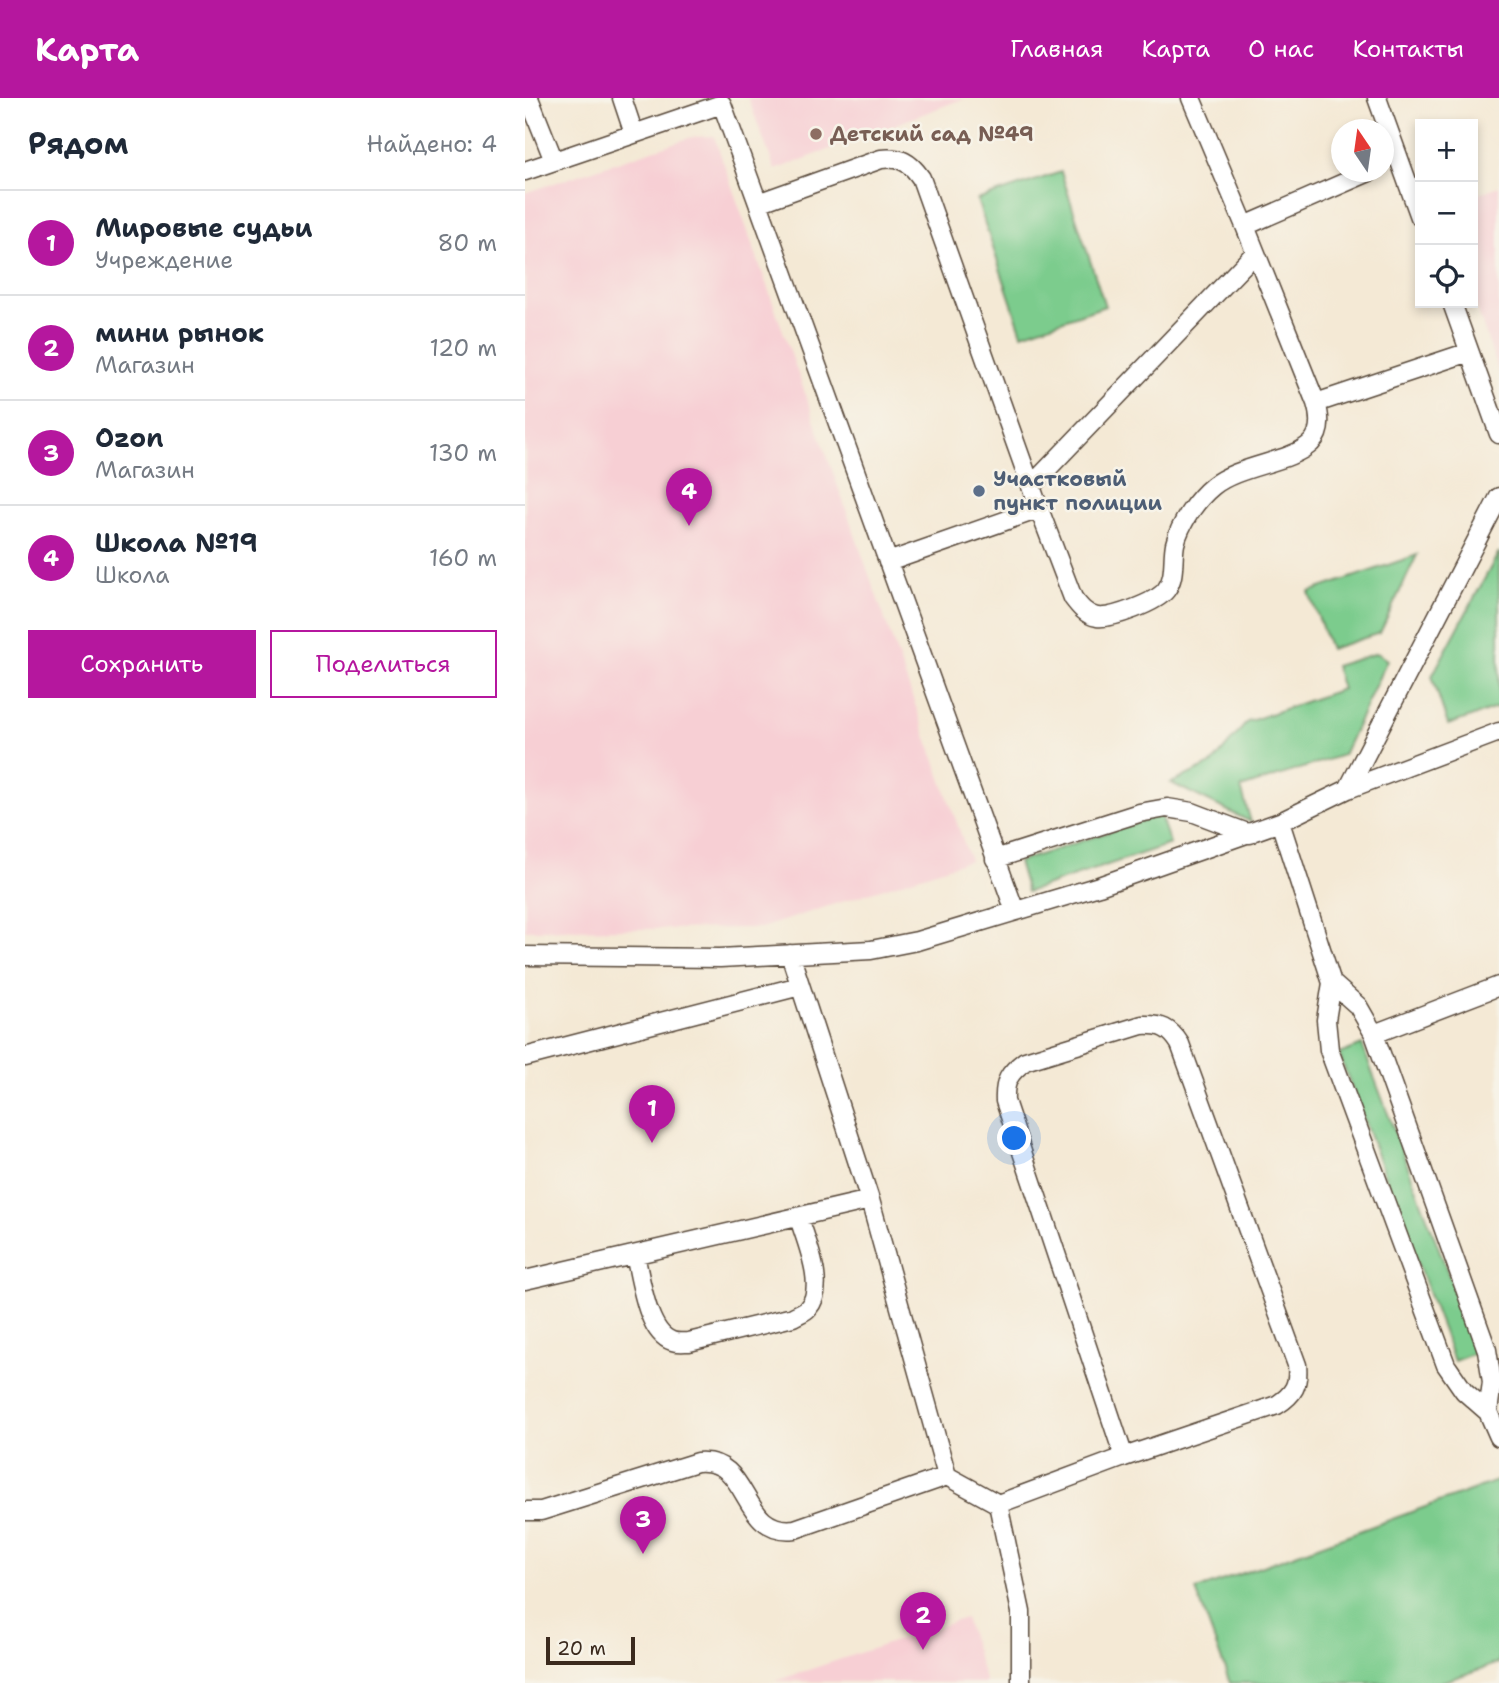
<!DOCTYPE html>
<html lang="ru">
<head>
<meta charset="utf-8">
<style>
	body { margin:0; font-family:"Shantell Sans",sans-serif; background:#f6f6f7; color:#1f2937 }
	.controls { position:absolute; right:21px; top:21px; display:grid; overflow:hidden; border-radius:0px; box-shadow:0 4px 10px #0003 }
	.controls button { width:63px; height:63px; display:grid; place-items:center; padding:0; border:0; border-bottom:2px solid #e0e1e3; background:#fff; color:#1f2937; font:35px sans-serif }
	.compass { position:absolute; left:806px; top:21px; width:63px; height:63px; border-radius:50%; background:#fff; box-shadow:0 4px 10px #0003; rotate:347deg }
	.scale { position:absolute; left:21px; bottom:18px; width:89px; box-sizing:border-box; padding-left:7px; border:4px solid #3b2a1e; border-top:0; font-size:19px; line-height:24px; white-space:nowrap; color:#3b2a1e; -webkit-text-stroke:5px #f7f3e8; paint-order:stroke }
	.you { position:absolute; left:490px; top:1041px; width:24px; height:24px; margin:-18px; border:5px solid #fff; border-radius:50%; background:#1a73e8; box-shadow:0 0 0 10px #1a73e833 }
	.badge { display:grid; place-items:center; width:46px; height:46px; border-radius:50%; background:#b5179e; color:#fff; font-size:23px; font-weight:700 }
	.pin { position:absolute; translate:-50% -58px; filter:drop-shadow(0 2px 4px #0008) }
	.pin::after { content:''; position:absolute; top:37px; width:24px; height:21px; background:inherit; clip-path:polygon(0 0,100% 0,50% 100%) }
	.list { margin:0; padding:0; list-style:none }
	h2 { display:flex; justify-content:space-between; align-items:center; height:91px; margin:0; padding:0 28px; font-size:30px }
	h2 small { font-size:23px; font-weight:400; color:#747a83 }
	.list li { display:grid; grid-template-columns:46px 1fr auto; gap:21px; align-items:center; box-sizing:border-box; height:105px; padding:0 28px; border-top:2px solid #e0e1e3 }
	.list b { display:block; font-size:26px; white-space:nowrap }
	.list p { margin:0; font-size:23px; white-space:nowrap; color:#747a83 }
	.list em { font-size:23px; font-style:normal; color:#747a83 }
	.actions { display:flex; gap:14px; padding:21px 28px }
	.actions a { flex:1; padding:16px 0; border:2px solid #b5179e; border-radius:0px; text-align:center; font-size:24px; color:#b5179e }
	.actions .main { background:#b5179e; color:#fff }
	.icon { flex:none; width:38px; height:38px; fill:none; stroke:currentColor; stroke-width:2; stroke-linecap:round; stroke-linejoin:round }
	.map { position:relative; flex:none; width:974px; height:1585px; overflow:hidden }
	header { display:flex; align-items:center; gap:42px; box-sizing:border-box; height:98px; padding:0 35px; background:#b5179e; color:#fff }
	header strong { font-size:33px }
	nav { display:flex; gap:38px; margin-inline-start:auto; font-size:24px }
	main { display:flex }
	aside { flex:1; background:#fff }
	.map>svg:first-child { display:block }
	.built { fill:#f7cfd4 }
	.green { fill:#7bcc8d; stroke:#5b7b56; stroke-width:2 }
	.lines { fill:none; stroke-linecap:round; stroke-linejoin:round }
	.lane-casing { stroke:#574739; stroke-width:21 }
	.lane { stroke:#fff; stroke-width:18 }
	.education-dot { fill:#8d6e63; stroke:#f7f3e8; stroke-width:2.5 }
	.service-dot { fill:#5c6f8a; stroke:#f7f3e8; stroke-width:2.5 }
	.labels { text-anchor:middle; stroke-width:5; stroke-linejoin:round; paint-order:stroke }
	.education-label { font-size:21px; font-weight:bold; fill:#785e54; stroke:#f7f3e8; text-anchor:start }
	.service-label { font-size:21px; font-weight:bold; fill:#4e5e75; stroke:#f7f3e8; text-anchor:start }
</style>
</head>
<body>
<header>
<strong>Карта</strong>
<nav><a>Главная</a><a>Карта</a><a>О нас</a><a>Контакты</a></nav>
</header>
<main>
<aside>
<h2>Рядом<small>Найдено: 4</small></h2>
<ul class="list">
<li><span class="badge">1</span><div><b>Мировые судьи</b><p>Учреждение</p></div><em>80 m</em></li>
<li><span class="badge">2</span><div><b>мини рынок</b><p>Магазин</p></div><em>120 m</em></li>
<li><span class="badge">3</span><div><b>Ozon</b><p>Магазин</p></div><em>130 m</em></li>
<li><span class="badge">4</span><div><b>Школа №19</b><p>Школа</p></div><em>160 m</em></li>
</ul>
<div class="actions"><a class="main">Сохранить</a><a>Поделиться</a></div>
</aside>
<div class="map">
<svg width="974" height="1585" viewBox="0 0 974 1585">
	<rect width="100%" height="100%" fill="#f7f3e8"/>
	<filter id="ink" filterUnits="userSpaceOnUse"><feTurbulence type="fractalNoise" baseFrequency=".0143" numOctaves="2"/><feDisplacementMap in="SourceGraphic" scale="14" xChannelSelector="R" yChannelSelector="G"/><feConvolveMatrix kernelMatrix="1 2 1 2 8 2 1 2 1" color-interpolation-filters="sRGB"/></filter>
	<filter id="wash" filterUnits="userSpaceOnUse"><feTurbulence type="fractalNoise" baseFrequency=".00686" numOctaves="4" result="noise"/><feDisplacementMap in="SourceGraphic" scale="28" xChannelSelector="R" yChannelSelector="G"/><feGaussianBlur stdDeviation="1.57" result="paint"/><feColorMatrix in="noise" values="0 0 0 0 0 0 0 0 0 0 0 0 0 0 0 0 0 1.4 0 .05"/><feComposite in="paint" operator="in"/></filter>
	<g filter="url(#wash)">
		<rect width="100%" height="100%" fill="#f4e9d5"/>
		<path class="built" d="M223,0h217l-190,72z
			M189,38l256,724 -209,68 -236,2v-737l167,-56z
			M974,88v188l-26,-78v-100z
			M440,1520l21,65 -211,-2z"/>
		<path class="green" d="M536,74l44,134 -83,28 -45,-134z
			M974,454v155l-51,18 -16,-49z
			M892,457l-37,78 -50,16 -21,-57z
			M852,555l10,7 -44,95 -102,33 10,34 -80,-39 42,-20 34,-41 95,-33 -7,-23z
			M635,717l10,29 -143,48 -9,-30z
			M837,947l116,307 -24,9 -115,-307z
			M972,1383l2,5v177l-60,20h-209l-34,-93z"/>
	</g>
	<g filter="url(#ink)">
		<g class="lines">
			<g class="lane-casing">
				<path id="lane" d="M4,0l25,63
					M97,0l12,36
					M666,0l54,128 71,177 153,-51
					M852,0l43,119
					M0,73l197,-67 293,807
					M233,105l123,-44c20,-2 29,3 40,19l118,331
					M720,128l124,-54
					M927,205l47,131
					M506,388l224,-233
					M363,464l151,-53 34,89c6,8 13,17 24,19 15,2 60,-15 69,-27 10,-13 6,-31 9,-46 5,-21 22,-45 38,-58 26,-21 77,-23 98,-43 11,-11 9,-27 5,-40
					M823,691l151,-292
					M470,761l144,-46 28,-5 25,4 58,22
					M265,856l80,246 77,276 51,28 23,108v71
					M0,858l195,2 151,-8 46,-9 182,-55 181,-64
					M807,885l-6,37 3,30 117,315 18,26 24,21 11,25
					M849,936l125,-48
					M0,959l275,-71
					M110,1157c6,24 12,78 37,86 5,2 12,1 17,1l104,-25c5,-3 12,-5 15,-9 19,-20 -2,-67 -9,-90
					M0,1182l345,-80
					M963,1314l4,-30 -5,-32 -113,-316 -16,-28 -26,-23 -52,-161 68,-33 151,-57
					M473,1406l126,-47 153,-52c17,-11 22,-20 20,-40l-117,-321c-10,-16 -19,-20 -38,-19l-117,36c-16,12 -21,20 -20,40l119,356
					M0,1413h16l156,-49c56,-5 41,74 98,67l152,-53"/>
			</g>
			<use href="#lane" class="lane"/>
		</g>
	</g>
	<circle class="education-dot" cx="291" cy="36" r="7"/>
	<circle class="service-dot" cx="454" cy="393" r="7"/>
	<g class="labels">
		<g class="education-label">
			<text x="305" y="43">Детский сад №49</text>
		</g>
		<g class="service-label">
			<text x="468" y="388">Участковый<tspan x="468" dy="24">пункт полиции</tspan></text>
		</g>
	</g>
</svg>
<div class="controls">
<button>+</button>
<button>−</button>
<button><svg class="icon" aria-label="locate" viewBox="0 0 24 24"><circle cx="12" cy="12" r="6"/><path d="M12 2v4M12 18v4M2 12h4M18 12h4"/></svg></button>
</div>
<svg class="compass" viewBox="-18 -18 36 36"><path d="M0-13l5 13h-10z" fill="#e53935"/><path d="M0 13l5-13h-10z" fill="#747a83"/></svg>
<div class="scale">20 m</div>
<div class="you"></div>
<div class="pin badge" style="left:127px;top:1045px">1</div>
<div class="pin badge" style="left:398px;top:1552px">2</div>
<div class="pin badge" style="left:118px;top:1456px">3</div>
<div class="pin badge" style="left:164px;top:428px">4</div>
</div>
</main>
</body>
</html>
